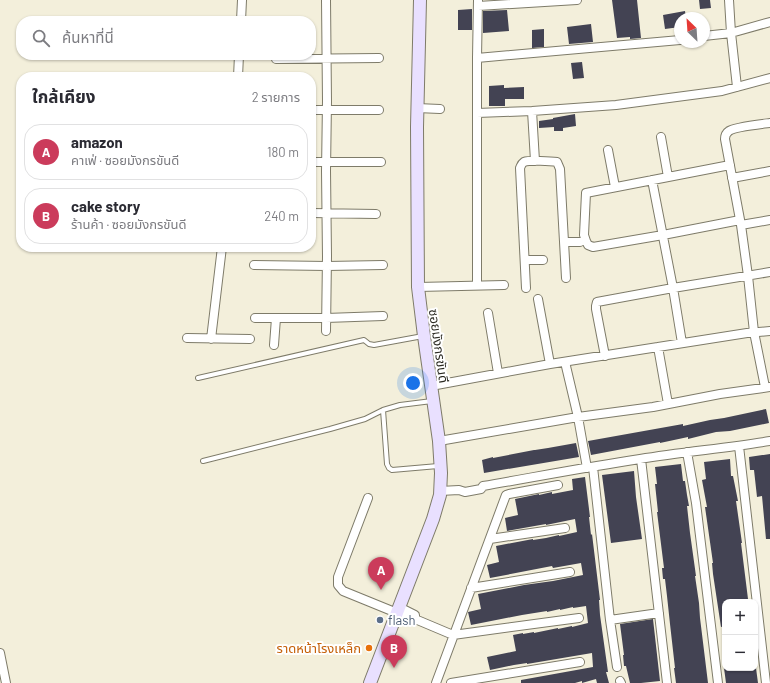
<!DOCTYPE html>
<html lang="th">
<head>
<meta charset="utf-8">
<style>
	body { margin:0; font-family:Barlow,"Noto Sans Thai",sans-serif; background:#f2f2f3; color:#2b2b33 }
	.controls { position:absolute; right:12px; bottom:12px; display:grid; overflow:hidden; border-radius:8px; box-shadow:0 1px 3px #0004 }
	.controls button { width:36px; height:36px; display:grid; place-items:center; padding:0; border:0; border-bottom:1px solid #e1e1e2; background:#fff; color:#2b2b33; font:20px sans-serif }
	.compass { position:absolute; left:674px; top:12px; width:36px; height:36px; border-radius:50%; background:#fff; box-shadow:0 1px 3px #0004; rotate:335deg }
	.you { position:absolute; left:413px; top:383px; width:14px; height:14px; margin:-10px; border:3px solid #fff; border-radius:50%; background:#1a73e8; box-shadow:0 0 0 6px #1a73e833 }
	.badge { display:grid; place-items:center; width:26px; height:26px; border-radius:50%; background:#cb3b5b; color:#fff; font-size:13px; font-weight:700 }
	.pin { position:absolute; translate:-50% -33px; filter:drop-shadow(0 1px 2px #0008) }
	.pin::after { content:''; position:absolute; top:21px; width:14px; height:12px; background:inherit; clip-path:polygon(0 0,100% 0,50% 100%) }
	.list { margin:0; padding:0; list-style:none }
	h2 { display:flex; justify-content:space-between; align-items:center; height:52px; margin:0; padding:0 16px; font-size:17px }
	h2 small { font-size:13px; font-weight:400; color:#7c7c81 }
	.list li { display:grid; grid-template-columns:26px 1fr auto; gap:12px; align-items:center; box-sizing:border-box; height:56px; margin:0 8px 8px; padding:0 8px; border:1px solid #e1e1e2; border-radius:16px }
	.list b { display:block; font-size:15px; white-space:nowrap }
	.list p { margin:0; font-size:13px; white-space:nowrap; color:#7c7c81 }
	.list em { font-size:13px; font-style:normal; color:#7c7c81 }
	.icon { flex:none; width:22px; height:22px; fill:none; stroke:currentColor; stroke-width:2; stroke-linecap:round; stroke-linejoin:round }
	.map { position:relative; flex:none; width:770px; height:683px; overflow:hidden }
	.search { position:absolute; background:#fff; box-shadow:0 1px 3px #0004; left:16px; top:16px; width:300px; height:44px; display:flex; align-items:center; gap:10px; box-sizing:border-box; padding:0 14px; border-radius:16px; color:#7c7c81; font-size:15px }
	.panel { position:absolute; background:#fff; box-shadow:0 1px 3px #0004; left:16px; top:72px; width:300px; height:180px; border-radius:16px }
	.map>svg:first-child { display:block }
	.building { fill:#434353 }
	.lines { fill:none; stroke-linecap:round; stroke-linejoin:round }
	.lane-casing { stroke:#7e7b69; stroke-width:6 }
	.street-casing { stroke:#7e7b69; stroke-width:10 }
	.secondary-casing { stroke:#7e7b69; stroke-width:14 }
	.lane { stroke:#fff; stroke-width:4 }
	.street { stroke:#fff; stroke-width:8 }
	.secondary { stroke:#e9e0ff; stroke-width:12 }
	.service-dot { fill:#5c6f8a; stroke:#fff; stroke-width:1.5 }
	.food-dot { fill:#e8710a; stroke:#fff; stroke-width:1.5 }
	.labels { text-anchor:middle; stroke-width:4; stroke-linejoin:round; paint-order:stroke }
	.street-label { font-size:13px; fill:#2b2a22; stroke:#fff }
	.service-label { font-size:13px; fill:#4e5e75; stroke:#fff; text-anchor:start }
	.food-label { font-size:13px; fill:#c56008; stroke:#fff; text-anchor:end }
</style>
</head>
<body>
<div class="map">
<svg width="770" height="683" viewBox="0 0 770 683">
	<rect width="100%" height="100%" fill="#f3efdb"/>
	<path class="building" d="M612,0h25l4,38 -11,1v-2l-13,1z
		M699,0h11l1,8 -11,1z
		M472,9v21h-14v-20z
		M507,10l2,21 -26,2v-22z
		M685,11l1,7h-6v9l-15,2 -2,-14z
		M591,24l2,18 -24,2 -2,-17z
		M544,29v18l-12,1v-18z
		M582,62l2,16 -11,1 -2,-16z
		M504,85v3l20,-1v12h-19v7h-16v-20z
		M575,114l1,12 -13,2v3h-9v-4l-15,1v-7l14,-2v-1z
		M766,409l3,14 -39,8 -14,1 -28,7v-2l-28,6v-1l-69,13 -3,-14 95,-17v2l27,-6 14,-2z
		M576,443l3,14 -95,16 -2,-13 11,-3v1l41,-8h1l13,-2z
		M770,454v85h-4l-4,-43 -5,1 -3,-27h-4l-1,-13z
		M730,459l1,17h2l5,25h-2l6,42h-1l7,56h-1l1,3h-23v24l-4,1 -8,-53 -1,-11h1l-8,-56h2l-3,-16 -2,-11 4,-1 -2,-17z
		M681,464l2,17h2l2,14 2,11h-2l3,27 6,43h-1l4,27 1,15 8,65h-32l-2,-15h1l-5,-44 -3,-28 -2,-17h-2l-1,-11h2l-7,-56h1l-3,-28h2l-2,-17z
		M634,471l2,26 6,42 -31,4 -9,-68z
		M585,477l5,40h-1l2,18 1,-1 8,66h-1l1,15 8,57h-2l3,11h-12l-1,-4 -14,4v-2l-7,2h-54v-3l72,-13 -1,-14 -65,11v-1l-13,2 -24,5 -3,-13 29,-6 -3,-16 10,-2v1l11,-2v1l24,-5v1l14,-3v1l16,-4 -2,-17 -13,2v-1l-13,3v-1l-13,3v-1l-25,4 -51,10 -3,-13 13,-3 -3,-15 46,-9 29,-4 30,-6 -2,-12 -28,5 -1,-2 -62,12 -3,-13 12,-3 -3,-16 37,-7v1l13,-2 13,-3v1l18,-4 -2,-13 -29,6v-1l-39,7 -2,-13 13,-3 -3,-16 24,-5v1l13,-3v2l21,-4 -1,-11z
		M653,619l7,62 -19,2h-11l-4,-17h-2l-1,-11h1l-4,-31z
		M724,668h32l2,15h-32z"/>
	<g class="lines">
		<g class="lane-casing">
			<path id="lane" d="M198,378l166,-38 5,4 5,1 49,-9
				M383,410l4,54 2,4 3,2 46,-4
				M203,461l127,-32 35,-10 18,-9 17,-5 32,-4"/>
		</g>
		<g class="street-casing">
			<path id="street" d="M729,0l2,33 6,54
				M478,6l99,-6
				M241,21l1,-21
				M704,36l27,-3 39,-11
				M477,58l203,-18
				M276,59l103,-1
				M238,77l1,-22
				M417,108l23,1
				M311,110h68
				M532,111l3,50
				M477,113l55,-2 84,-6 106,-14 48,-13
				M661,137l7,40
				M608,150l7,37
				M311,162h70
				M730,165l-139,27 -5,1 -2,42 2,6 2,4 5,2 70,-12 77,-15
				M732,178l38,-7
				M652,180l21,108 9,55
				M311,213l65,1
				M741,225l29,-5
				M564,242h16
				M525,260h18
				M254,265l73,1 56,-1
				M477,285v-227l1,-58
				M418,287l86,-2
				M526,288l-6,-120c1,-2 1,-4 4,-6 5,-2 27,-1 33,0l3,7 6,109
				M538,299l12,65
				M488,313l10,60
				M255,318h71l57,-2
				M326,331l1,-75 -1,-85 1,-70 -1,-101
				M187,338l63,1
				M211,339l11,-92
				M274,345l2,-27
				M658,347l10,57
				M605,356l-9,-47v-3l1,-4 76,-14 97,-16
				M565,362l13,55 9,51
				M431,386l119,-22 197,-31 23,-2
				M765,387l-11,-55 -6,-56 -7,-51 -16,-86c0,-4 1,-6 4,-8 5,-4 33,-7 41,-8
				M439,441l139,-24 75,-10 67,-13 50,-7
				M739,446l27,237
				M687,452l9,51 22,180
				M641,459l26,224
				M593,467l17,153 7,47
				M440,491l19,-1 6,2 16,-3 2,-3c52,-9 104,-19 157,-27 43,-7 87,-11 130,-18
				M368,498l-30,79v8l5,6 54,22 13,7 5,-1 38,16 126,-17
				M490,539l75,-11
				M471,588l99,-16
				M399,607l16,8v4
				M610,620l49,-7
				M0,653l6,30
				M620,681l1,2
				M436,683l70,-188 3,-1 49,-9
				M451,683l129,-21"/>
		</g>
		<g class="secondary-casing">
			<path id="secondary" d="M370,683l63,-164 7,-24 1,-22 -2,-32 -15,-105 -6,-49 -1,-160 3,-127"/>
		</g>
		<use href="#lane" class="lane"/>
		<use href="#street" class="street"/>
		<use href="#secondary" class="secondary"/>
	</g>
	<circle class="service-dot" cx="380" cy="620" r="4"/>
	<circle class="food-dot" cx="369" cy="648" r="4"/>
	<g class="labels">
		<g class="street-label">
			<text transform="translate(439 346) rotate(82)" y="5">ซอยมังกรขันดี</text>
		</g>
		<g class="service-label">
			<text x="388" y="625">flash</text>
		</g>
		<g class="food-label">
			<text x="361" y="653">ราดหน้าโรงเหล็ก</text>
		</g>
	</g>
</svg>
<div class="controls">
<button>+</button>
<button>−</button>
</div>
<svg class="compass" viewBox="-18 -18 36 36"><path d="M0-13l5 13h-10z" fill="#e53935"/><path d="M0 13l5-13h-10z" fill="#7c7c81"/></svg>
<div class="you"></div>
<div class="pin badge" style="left:381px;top:590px">A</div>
<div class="pin badge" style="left:394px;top:668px">B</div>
<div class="search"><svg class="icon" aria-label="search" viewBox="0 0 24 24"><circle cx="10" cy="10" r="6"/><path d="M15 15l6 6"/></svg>ค้นหาที่นี่</div>
<section class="panel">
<h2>ใกล้เคียง<small>2 รายการ</small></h2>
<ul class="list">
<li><span class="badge">A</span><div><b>amazon</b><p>คาเฟ่ · ซอยมังกรขันดี</p></div><em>180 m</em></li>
<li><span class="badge">B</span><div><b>cake story</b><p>ร้านค้า · ซอยมังกรขันดี</p></div><em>240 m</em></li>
</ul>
</section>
</div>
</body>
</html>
